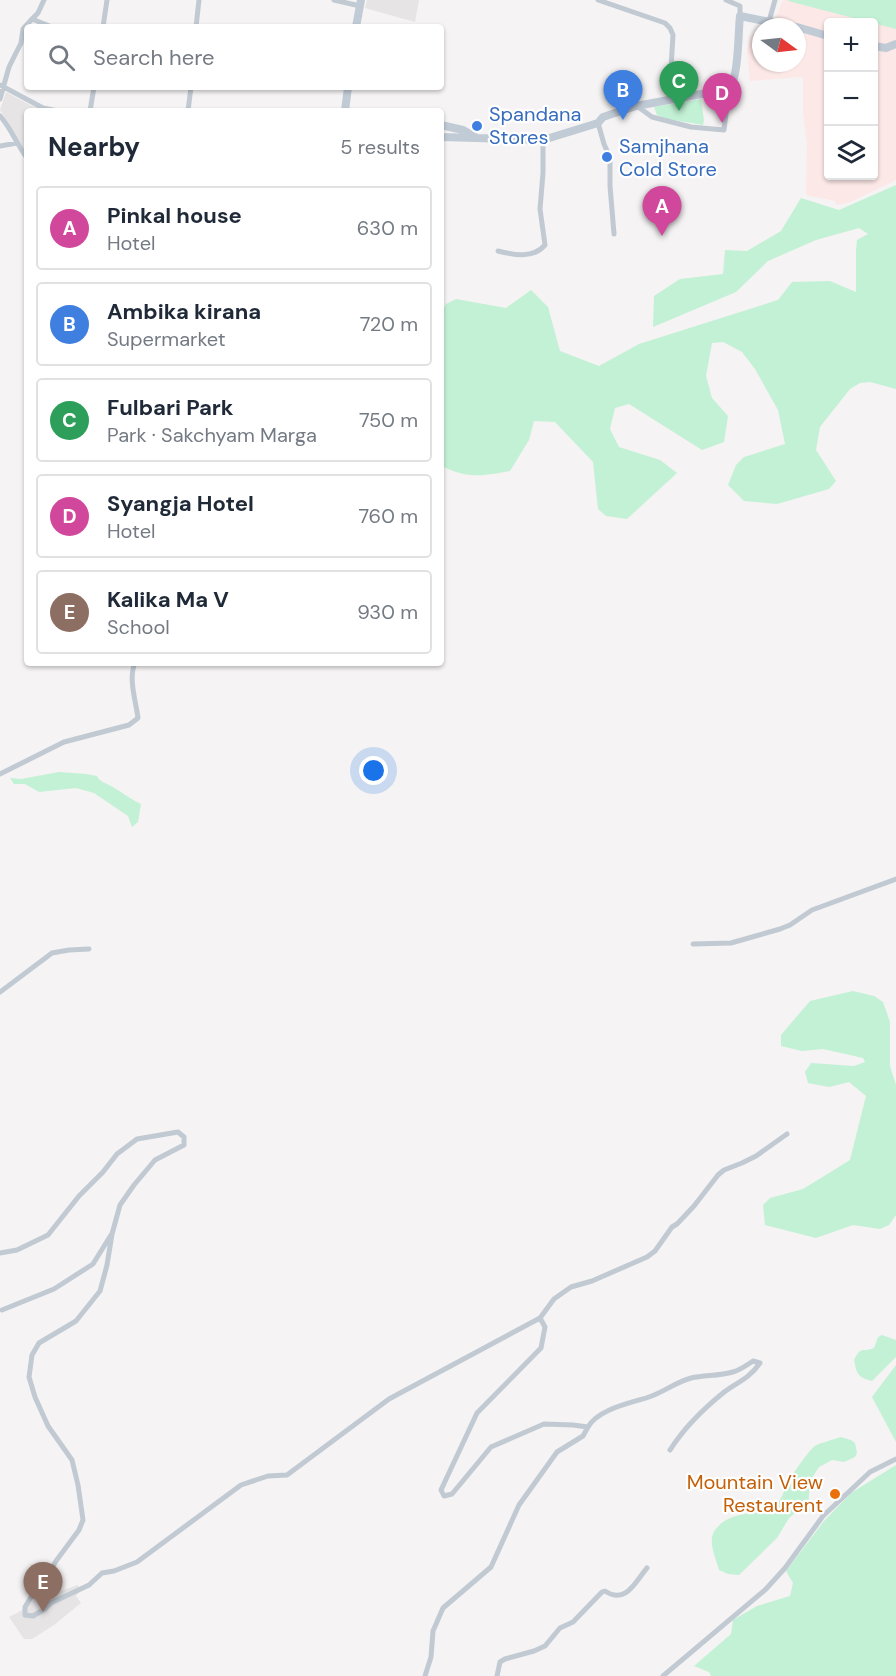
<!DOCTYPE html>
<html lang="en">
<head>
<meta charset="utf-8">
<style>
	body { margin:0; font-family:"DM Sans",sans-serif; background:#f2f2f3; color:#1f2937 }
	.controls { position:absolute; right:18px; top:18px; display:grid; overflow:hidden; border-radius:6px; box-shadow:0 2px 4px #0004 }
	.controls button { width:54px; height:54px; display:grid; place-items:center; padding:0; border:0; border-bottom:2px solid #e0e1e3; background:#fff; color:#1f2937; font:30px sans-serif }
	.compass { position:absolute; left:752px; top:18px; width:54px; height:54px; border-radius:50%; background:#fff; box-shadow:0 2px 4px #0004; rotate:105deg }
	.you { position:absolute; left:374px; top:771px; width:21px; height:21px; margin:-15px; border:4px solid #fff; border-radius:50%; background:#1a73e8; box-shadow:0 0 0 9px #1a73e833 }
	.badge { display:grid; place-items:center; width:39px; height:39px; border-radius:50%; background:#1a73e8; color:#fff; font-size:20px; font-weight:700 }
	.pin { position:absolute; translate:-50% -50px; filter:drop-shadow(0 2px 3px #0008) }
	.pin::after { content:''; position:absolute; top:32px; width:21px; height:18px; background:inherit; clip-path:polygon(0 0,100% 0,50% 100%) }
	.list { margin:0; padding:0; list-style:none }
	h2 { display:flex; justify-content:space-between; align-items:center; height:78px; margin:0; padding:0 24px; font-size:26px }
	h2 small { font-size:20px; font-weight:400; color:#747a83 }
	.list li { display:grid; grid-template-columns:39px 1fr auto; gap:18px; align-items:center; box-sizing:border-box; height:84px; margin:0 12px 12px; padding:0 12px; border:2px solid #e0e1e3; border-radius:6px }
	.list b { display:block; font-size:22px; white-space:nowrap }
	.list p { margin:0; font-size:20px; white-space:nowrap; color:#747a83 }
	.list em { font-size:20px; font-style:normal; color:#747a83 }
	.icon { flex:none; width:33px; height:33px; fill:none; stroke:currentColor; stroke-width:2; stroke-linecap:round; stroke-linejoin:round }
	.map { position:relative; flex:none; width:896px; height:1676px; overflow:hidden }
	.search { position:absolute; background:#fff; box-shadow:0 2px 4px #0004; left:24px; top:24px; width:420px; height:66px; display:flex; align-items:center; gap:15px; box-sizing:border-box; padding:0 21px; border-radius:6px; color:#747a83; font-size:22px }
	.panel { position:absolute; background:#fff; box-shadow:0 2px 4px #0004; left:24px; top:108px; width:420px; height:558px; border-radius:6px }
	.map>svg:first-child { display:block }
	.education { fill:#e6e4e5 }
	.medical { fill:#fce8e6; fill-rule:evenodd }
	.green { fill:#c3f1d5 }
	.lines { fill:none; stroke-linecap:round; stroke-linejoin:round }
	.street { stroke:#c1cad2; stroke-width:5 }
	.secondary { stroke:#c1cbd6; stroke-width:8 }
	.shop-dot { fill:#3f7fe0; stroke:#fff; stroke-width:2 }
	.food-dot { fill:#e8710a; stroke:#fff; stroke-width:2 }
	.labels { text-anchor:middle; stroke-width:4.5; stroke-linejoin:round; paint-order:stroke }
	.shop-label { font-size:20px; fill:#366cbe; stroke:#fff; text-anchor:start }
	.food-label { font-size:20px; fill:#c56008; stroke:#fff; text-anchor:end }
</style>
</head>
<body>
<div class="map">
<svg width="896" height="1676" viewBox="0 0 896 1676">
	<rect width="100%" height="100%" fill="#f5f3f3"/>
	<path class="education" d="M367,0h52l-4,22 -50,-14z
		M6,92l26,14 13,5h-18v43l-27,-44z
		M77,1585l5,4 -6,7 5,7 -27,22 -22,14h-8l-15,-22 17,-9 8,-9 6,-4 19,-3z"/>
	<path class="medical" d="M783,0h113v180l-46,22 -14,3 -1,-4 -29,-6 1,-52 -4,-32v-34l-53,4 -3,-31 4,-14 10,-8v35h36v-36h-34l13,-9zM828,22h46v154h-46z"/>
	<path class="green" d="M788,0h108v29l-108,-28z
		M701,99l3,21 -1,5 -35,-6 -11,-4 -3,-8z
		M896,185v204l-26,-7 -10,1 -10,6 -30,38 -4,23 20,31 -7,8 -52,15 -33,-3 -16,-16 8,-20 8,-8 41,-13 -7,-34 -23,-41 -13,-17 -19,-10 -11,1 -6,33 6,22 16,18 -4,26 -22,8 -73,-46 -14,4 -5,21 9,18 41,13 17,13 -50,46 -21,-3 -8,-7 -5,-47 -38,-40 -21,-1 -5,19 -19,31c-29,5 -41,8 -69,-5v-152l5,-10 10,-5 50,9 25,-18 17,17 12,44 39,15 40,-22 139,-44 14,-18 38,-1 26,11v-42l1,-10 11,-6 -9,-6 -43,12 -48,21 -32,31 -83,35 1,-31 26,-17 43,-5 2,-24 22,1 34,-20 20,-33 38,12z
		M59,772l27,2 11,2c3,6 7,6 12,9 12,6 19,13 32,19l-3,18 -6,5 -4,-11 -34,-23 -18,-5 -37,4 -14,-8h-11l-4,-6 11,1z
		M853,991l21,5 9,6 7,20v44l6,19v130l-7,10 -9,4 -27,-4 -37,13 -51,-13 -2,-20 7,-7 33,-9 47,-29 16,-64 -17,-14 -20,5 -21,-4 -3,-11 6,-9 43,3 11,-4 -2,-4 -40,-9 -21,2 -21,-5v-11l29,-34z
		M882,1335l14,5v17l-24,24c-15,-4 -15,-7 -18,-21 8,-15 7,-7 20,-12l4,-11z
		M896,1365v77l-24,-45z
		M841,1437l10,3 4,3 2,10 -2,4 -11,5 -12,-2 -13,7 -9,14 -2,27 -6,-1 -13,11 -12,20 -38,37 -11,-1 -9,-4c-3,-12 -12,-29 -4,-40 16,-21 42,-13 62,-27 6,-5 7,-14 11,-20 3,-7 21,-33 27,-37 7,-4 18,-6 26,-9z
		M896,1465v211h-185l-2,-4 -15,-6 37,-32 2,-14 24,-14 33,-10 3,-13 -7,-12 38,-50 27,-28z"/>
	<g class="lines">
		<path class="street" d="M334,0l26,6
			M598,0l67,23 5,5 3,7 -4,65
			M726,0l14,6v10
			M32,19l6,-6 6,-13
			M769,21l6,-21
			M103,27l4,-27
			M196,27l3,-27
			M0,85l43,23 15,3
			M0,99l9,-32 12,-24 2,-14 9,-10 20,8
			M637,106l15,11 39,10 33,3 5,-41
			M90,111l4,-24
			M188,111l3,-24
			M0,116c11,12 17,29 27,42
			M598,123l6,21 6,14v28l4,48
			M0,146l17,-3
			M498,251c16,4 35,8 47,-6l-5,-36 3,-36v-33
			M0,774l64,-32 65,-17 9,-7c-2,-16 -10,-40 -3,-55
			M693,944l38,-1 49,-14 10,-4 22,-15 84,-31
			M0,992l52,-39 17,-3 20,-1
			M0,1253l17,-3 31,-15 31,-39 24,-24 14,-18 20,-15 41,-7 6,5v8l-29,15 -21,25 -14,20 -8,29 -5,31 -7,26 -24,30 -37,22 -7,12 -3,22 6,20 13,29 24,34 6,25 5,35 -4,10 -23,31 -9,16 -14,17 -8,13v8l8,1 12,-7 6,-6 38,-18 13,-12 12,-2 23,-9 104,-77 27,-9 19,-1 102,-76 151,-81 5,9 -4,21 -64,65 -36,77 3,6 8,-2 39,-47 53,-23 29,1 15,2 -5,9 -26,16 -38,53 -28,62 -48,41 -10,23 -2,26 -6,19
			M2,1310l52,-21 39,-25 18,-29
			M540,1318l14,-19 17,-12 21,-6 55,-24 8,-6 17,-24 5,-3 17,-18 24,-31 6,-5 18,-7 14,-7 31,-22
			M588,1427c10,-18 43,-24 61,-30 15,-5 27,-15 42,-19 14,-3 28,-2 42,-6 7,-2 14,-7 20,-11l7,2c-12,17 -23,19 -37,30 -21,17 -39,35 -53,57
			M497,1676l3,-14 5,-3 29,-8 11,-5 15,-18 13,-6 29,-30 3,-1c21,14 30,-9 42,-23
			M663,1676l103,-87 19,-21 38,-52 47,-44 26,-13"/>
		<path class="secondary" d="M356,27l5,-27
			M797,27l31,9
			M874,46l12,2 10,-4
			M345,111l3,-24
			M441,125l22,5 12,7
			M441,137l102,3 55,-17 5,-6 33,-11 93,-17c10,-11 9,-57 11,-73l55,11"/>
	</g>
	<g class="shop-dot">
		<circle cx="477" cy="126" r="6"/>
		<circle cx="607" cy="157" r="6"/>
	</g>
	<circle class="food-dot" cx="835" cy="1494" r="6"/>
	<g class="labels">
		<g class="shop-label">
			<text x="489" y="121">Spandana<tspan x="489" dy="23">Stores</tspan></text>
			<text x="619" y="153">Samjhana<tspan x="619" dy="23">Cold Store</tspan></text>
		</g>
		<g class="food-label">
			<text x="823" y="1489">Mountain View<tspan x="823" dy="23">Restaurent</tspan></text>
		</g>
	</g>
</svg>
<div class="controls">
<button>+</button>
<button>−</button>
<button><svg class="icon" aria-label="layers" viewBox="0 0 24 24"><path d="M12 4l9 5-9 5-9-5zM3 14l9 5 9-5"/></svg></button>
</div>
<svg class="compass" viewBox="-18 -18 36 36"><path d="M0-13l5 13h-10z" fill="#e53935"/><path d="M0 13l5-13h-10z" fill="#747a83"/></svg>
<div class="you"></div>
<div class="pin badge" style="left:662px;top:236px;background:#d1479c">A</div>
<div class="pin badge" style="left:623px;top:120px;background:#3f7fe0">B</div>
<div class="pin badge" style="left:679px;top:111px;background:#2e9e5b">C</div>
<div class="pin badge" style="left:722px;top:123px;background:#d1479c">D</div>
<div class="pin badge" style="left:43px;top:1612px;background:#8d6e63">E</div>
<div class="search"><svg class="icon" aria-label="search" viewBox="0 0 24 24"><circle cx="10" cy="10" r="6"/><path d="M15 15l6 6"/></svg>Search here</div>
<section class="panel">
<h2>Nearby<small>5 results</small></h2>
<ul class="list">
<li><span class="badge" style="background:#d1479c">A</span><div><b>Pinkal house</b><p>Hotel</p></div><em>630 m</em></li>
<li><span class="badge" style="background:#3f7fe0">B</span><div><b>Ambika kirana</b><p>Supermarket</p></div><em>720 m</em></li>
<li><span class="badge" style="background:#2e9e5b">C</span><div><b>Fulbari Park</b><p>Park · Sakchyam Marga</p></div><em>750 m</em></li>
<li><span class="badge" style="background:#d1479c">D</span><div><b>Syangja Hotel</b><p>Hotel</p></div><em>760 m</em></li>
<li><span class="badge" style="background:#8d6e63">E</span><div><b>Kalika Ma V</b><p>School</p></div><em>930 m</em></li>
</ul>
</section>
</div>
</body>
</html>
